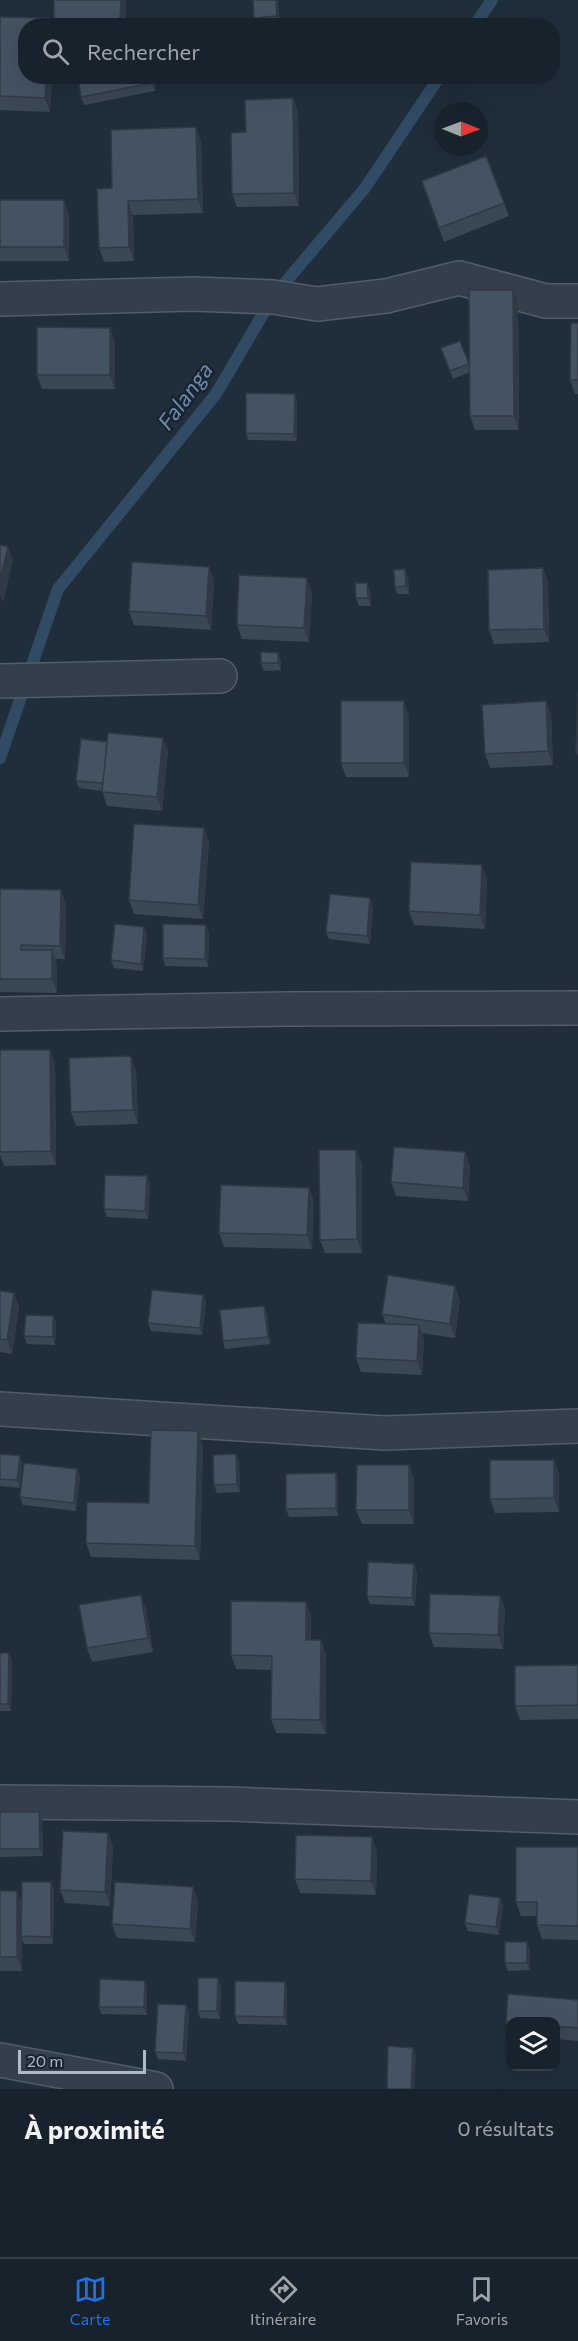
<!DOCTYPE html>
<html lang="fr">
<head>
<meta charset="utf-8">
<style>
	body { margin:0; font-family:Commissioner,sans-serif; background:#212a34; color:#f1f3f6 }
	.controls { position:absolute; right:18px; bottom:18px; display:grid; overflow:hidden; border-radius:12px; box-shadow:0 6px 24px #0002 }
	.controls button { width:54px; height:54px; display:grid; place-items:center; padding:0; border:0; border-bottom:2px solid #363f48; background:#18222c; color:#f1f3f6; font:30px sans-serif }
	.compass { position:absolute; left:434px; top:102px; width:54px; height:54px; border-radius:50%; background:#18222c; box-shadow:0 6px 24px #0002; rotate:91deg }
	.scale { position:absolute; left:18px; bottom:15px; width:128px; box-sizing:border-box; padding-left:6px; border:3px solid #afbac7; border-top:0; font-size:16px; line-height:21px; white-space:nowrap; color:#afbac7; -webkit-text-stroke:4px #192430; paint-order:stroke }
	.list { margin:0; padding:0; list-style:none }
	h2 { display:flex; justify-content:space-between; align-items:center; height:78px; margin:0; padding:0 24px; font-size:26px }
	h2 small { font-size:20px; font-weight:400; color:#9fa4a9 }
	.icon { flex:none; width:33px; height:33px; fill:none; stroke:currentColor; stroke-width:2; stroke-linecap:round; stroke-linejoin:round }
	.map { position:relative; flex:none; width:578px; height:2089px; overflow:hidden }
	.search { position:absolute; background:#18222c; box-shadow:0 6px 24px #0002; left:18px; right:18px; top:18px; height:66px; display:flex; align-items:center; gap:15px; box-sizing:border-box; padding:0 21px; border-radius:24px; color:#9fa4a9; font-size:22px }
	.sheet { height:168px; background:#18222c }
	nav { display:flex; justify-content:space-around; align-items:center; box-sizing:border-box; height:84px; border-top:2px solid #363f48; background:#18222c; font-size:16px; color:#9fa4a9 }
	nav a { display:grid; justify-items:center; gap:3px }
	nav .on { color:#1a73e8 }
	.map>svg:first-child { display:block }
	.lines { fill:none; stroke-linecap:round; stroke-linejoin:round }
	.stream { stroke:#324b64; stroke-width:12 }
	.street-casing { stroke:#525d69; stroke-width:36 }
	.street { stroke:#343f4b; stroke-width:33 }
	.wall { fill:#3a4754 }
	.shaded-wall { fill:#303a45 }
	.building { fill:#445362; stroke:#303a45; stroke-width:1.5 }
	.labels { text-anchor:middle; stroke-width:5; stroke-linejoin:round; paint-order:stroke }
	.water-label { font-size:22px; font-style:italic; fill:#6d8dad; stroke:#192430 }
</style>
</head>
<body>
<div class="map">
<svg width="578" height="2089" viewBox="0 0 578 2089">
	<rect width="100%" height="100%" fill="#202e3b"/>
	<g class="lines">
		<path class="stream" d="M474,26l18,-26
			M0,758l58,-169 158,-195 57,-97 92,-109 75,-112"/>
		<g class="street-casing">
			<path id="street" d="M0,299l193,-5 80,3 44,7 69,-8 73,-18 87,23h32
				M0,681l220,-5
				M0,1014l288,-5 290,-1
				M0,1409l385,24 193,-7
				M0,1802l230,2 348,13
				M0,2060l156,29"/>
		</g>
		<use href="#street" class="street"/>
	</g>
	<path class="wall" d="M54,0h72v26h-70l-2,-7z
		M253,0h25l2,24 -23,1 -3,-7z
		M0,17l26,59h26l-2,36 -50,-2z
		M78,76h75l2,15 -71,14 -3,-8z
		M293,98l5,14 1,94 -62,1 -5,-13 14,-62z
		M201,141l2,72 -70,2 1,46 -30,1 -5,-14 13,-60z
		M486,156l23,60 -65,26 -22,-61z
		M0,200l69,14v47h-69z
		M518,304l1,126h-44l-5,-14v-44l-17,7 -12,-31 19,-7 10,25z
		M578,323v71h-3l-5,-14z
		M115,342v47h-73l-5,-14z
		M295,394l2,8v39l-49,-1 -2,-7z
		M209,567l5,14 -3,49 -77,-5 -5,-14z
		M543,568l5,14 1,60 -55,2 -5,-14z
		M405,569l3,8 1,17h-12l-2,-7z
		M367,583l3,8 1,15h-12l-3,-8z
		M312,592l-3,50 -67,-3 -5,-14z
		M281,660v10l-17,1 -3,-8z
		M546,701l5,14 2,50 -63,3 -5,-14z
		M409,715v62h-63l-5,-14z
		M163,738l5,14 -6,59 -55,-5 -5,-15 -23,-3 -3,-7 31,-39z
		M204,828l5,14 -6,77 -69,-5 -5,-14z
		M487,879l-2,50 -71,-4 -5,-14z
		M0,889l66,15 -1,55h-10l2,5v29l-57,-1z
		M370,898l3,8 -3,38 -41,-5 -3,-7z
		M144,927l3,8 -4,36 -29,-3 -3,-8z
		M209,933l-1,34 -43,-1 -2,-8z
		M0,1050h50l5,14 1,101 -52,1 -4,-12z
		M136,1070l2,54 -62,2 -5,-14z
		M465,1152l5,14 -2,35 -72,-5 -5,-14z
		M362,1164v89h-37l-5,-13z
		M147,1176l3,8 -2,35 -41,-2 -3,-8z
		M309,1188l5,14 -2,47 -88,-2 -5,-14z
		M0,1291l14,2 5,14 -7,47 -12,-2z
		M203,1295l3,7 -4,33 -51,-4 -3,-8z
		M460,1300l-5,38 -34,-5 3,6 -2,36 -61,-3 -5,-14 30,-34 -4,-10z
		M267,1313l3,31 -45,5 -2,-8z
		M53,1316l3,8 -1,21 -28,-1 -3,-8z
		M203,1445l-3,115 -109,-3 -5,-14 63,-40z
		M0,1454l20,2 2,7 -2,25 -20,-2z
		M236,1454l3,7 1,31 -23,1 -3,-8z
		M554,1460l5,14v38l-64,1 -5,-14z
		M409,1465l5,14v45h-52l-6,-14z
		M336,1473l2,8v35l-49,1 -3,-8z
		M80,1476l-4,35 -53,-6 -3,-8z
		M417,1572l-2,34 -45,-2 -3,-8z
		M500,1596l5,14 -2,39 -69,-2 -5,-14z
		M146,1609l7,43 -61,10 -5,-14z
		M311,1616v24l15,14v80l-50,-1 -5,-14 1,-49 -36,-1 -5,-14z
		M0,1653l12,7 -1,51h-11z
		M578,1665v54l-58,1 -5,-14z
		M0,1812l42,8 1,36 -43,1z
		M108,1833l5,14 -3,59 -45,-3 -5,-13z
		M578,1847v93l-36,-1 -5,-14v-9h-16l-5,-14z
		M377,1851l-1,44 -76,-2 -5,-14z
		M51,1882l3,8 -1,54h-29l-2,-5v32h-22v-80h17l5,12z
		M193,1887l5,14 -3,41 -78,-4 -5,-14z
		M503,1905l-4,30 -31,-4 -3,-8z
		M530,1950v20l-22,1 -3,-8z
		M218,1978l3,8 -1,33 -20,-1 -2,-7z
		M145,1981l2,7v27l-46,-1 -2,-7z
		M287,1989v36l-49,-1 -3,-8z
		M578,2000v41l-23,-2v-17h-45v13l-4,-13z
		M186,2005l3,8 -3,48 -28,-2 -3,-7z"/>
	<path class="shaded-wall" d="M121,0h5v26h-4l-2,-6z
		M276,0h2l2,24 -3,-8z
		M46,76h6l-2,36 -5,-14z
		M151,76h2l2,15 -3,-8z
		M293,98l5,14 1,94 -5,-13z
		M196,127l5,14 2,72 -5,-14z
		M64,200l5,14v47l-5,-14z
		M128,201l5,14 1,46 -5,-14z
		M513,290l5,14 1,126 -5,-14z
		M110,328l5,14v47l-5,-14z
		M295,394l2,8v39l-3,-7z
		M8,547l5,14 -10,42 -3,-8v-15z
		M209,567l5,14 -3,49 -5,-14z
		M543,568l5,14 1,60 -5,-13z
		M405,569l3,8 1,17 -3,-8z
		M307,578l5,14 -3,50 -5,-14z
		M367,583l3,8 1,15 -3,-8z
		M278,653l3,7v10l-3,-7z
		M404,701l5,14v62l-5,-14z
		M546,701l5,14 2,50 -5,-14z
		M163,738l5,14 -6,59 -5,-14z
		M204,828l5,14 -6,77 -5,-14z
		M482,865l5,14 -2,50 -5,-14z
		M61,890l5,14 -1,55 -5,-13z
		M370,898l3,8 -3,38 -3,-8z
		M206,925l3,8 -1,34 -3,-8z
		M144,927l3,8 -4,36 -2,-7z
		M52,950l5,14v29l-5,-14z
		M50,1050l5,14 1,101 -5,-14z
		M131,1056l5,14 2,54 -5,-14z
		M356,1150l6,14v89l-5,-14z
		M465,1152l5,14 -2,35 -5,-13z
		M147,1176l3,8 -2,35 -3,-8z
		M309,1188l5,14 -2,47 -5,-14z
		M455,1286l5,14 -5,38 -5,-14z
		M14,1293l5,14 -7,47 -5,-14z
		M203,1295l3,7 -4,33 -2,-7z
		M264,1306l3,7 3,31 -2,-7z
		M53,1316l3,8 -1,21 -2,-8z
		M419,1325l5,14 -2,36 -5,-14z
		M198,1431l5,14 -3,115 -5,-14z
		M236,1454l3,7 1,31 -3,-8z
		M20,1456l2,7 -2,25 -3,-8z
		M554,1460l5,14v38l-5,-14z
		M409,1465l5,14v45l-5,-14z
		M77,1469l3,7 -4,35 -2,-8z
		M336,1473l2,8v35l-2,-8z
		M414,1564l3,8 -2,34 -3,-8z
		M141,1595l5,14 7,43 -5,-14z
		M500,1596l5,14 -2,39 -5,-14z
		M306,1602l5,14v38l-5,-14z
		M321,1640l5,14v80l-6,-14z
		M9,1653l3,7 -1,51 -3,-7z
		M39,1812l3,8 1,36 -3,-7z
		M108,1833l5,14 -3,59 -5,-14z
		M372,1837l5,14 -1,44 -5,-14z
		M51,1882l3,8 -1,54 -2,-7z
		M193,1887l5,14 -3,41 -5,-13z
		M17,1891l5,14 -1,31 1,3v32l-5,-14z
		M500,1898l3,7 -4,30 -3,-8z
		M527,1942l3,8v20l-3,-7z
		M218,1978l3,8 -1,33 -3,-8z
		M145,1981l2,7v27l-3,-8z
		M285,1982l2,7v36l-3,-8z
		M186,2005l3,8 -3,48 -3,-8z
		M413,2048l3,7 -2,34h-3z"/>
	<path class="building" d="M54,0h67l-1,20 -66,-1z
		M253,0h23l1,16 -23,2z
		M0,17l49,1 -1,8h-22v50h20l-1,22 -45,-2z
		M78,76h73l1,7 -71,14z
		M293,98l1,95 -62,1 -1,-61 15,-1 -1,-32z
		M196,127l2,72 -70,2 1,46 -30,1 -2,-59 15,-1 -1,-58z
		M486,156l18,47 -65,25 -17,-47z
		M0,200h64v47h-64z
		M469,290h44l1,126h-44z
		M571,323h7v57h-8z
		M37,327l73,1v47h-73z
		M460,341l9,23 -19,7 -9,-23z
		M246,393l49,1 -1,40 -48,-1z
		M0,545l8,2 -8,33z
		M132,562l77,5 -3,49 -77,-5z
		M543,568l1,61 -55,1 -1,-60z
		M405,569l1,17 -11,1 -1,-17z
		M239,575l68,3 -3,50 -67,-3z
		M355,583h12l1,15h-12z
		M261,652l17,1v10h-17z
		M578,693v61h-2z
		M341,701h63v62h-63z
		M546,701l2,50 -63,3 -3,-49z
		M108,733l55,5 -6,59 -55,-5z
		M81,739l26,3 -4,41 -27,-2z
		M134,824l70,4 -6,77 -69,-5z
		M411,862l71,3 -2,50 -71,-4z
		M0,889l61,1 -1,56 -39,-1v5h31v29h-52z
		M330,894l40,4 -3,38 -41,-4z
		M115,924l29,3 -3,37 -30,-4z
		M163,924l43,1 -1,34 -42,-1z
		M0,1050h50l1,101 -51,1z
		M131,1056l2,54 -62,2 -2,-54z
		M394,1147l71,5 -2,36 -72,-6z
		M319,1150h37l1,89 -37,1z
		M105,1175l42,1 -2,35 -41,-2z
		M221,1185l88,3 -2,47 -88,-2z
		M388,1275l67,11 -5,38 -68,-10z
		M152,1290l51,5 -3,33 -52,-5z
		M0,1291l14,2 -7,47 -7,-1z
		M264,1306l4,31 -45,4 -3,-31z
		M26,1315l27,1v21l-29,-1z
		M358,1323l61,2 -2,36 -61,-3z
		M151,1430l47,1 -3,115 -109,-3 1,-41 62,1z
		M0,1454l20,2 -3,24 -17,-1z
		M236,1454l1,30 -23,1 -1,-30z
		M490,1460h64v38l-64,1z
		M24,1463l53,6 -3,34 -54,-6z
		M357,1465h52v45h-53z
		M336,1473v35l-50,1v-35z
		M368,1562l46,2 -2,34 -45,-2z
		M430,1594l70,2 -2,39 -69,-2z
		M141,1595l7,43 -61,10 -8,-43z
		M231,1601l75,1v38h15l-1,80 -49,-1 1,-63 -41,-1z
		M0,1653h9l-1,51h-8z
		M578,1665v40l-63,1v-40z
		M0,1812h39l1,37h-40z
		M63,1831l45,2 -3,59 -45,-2z
		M296,1835l76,2 -1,44 -76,-2z
		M516,1847h62v79l-41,-1v-23h-21z
		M22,1882h29v55l-30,-1z
		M115,1882l78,5 -3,42 -78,-5z
		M0,1891h17v66h-17z
		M469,1894l31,4 -4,29 -31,-4z
		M505,1942h22v21h-22z
		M198,1978h20l-1,33h-19z
		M100,1979l45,2 -1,26h-45z
		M235,1981l50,1 -1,35 -49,-1z
		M508,1994l70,6v28l-23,-2v-4h-49z
		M158,2004l28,1 -3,48 -28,-1z
		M388,2046l25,2 -2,41h-24z"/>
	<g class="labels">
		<g class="water-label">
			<text transform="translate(185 396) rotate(-54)" y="8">Falanga</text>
		</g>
	</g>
</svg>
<div class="controls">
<button><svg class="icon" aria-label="layers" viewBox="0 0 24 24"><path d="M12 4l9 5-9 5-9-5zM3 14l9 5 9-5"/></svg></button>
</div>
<svg class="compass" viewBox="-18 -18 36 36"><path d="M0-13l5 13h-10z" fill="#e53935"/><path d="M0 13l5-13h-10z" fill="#9fa4a9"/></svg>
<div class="scale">20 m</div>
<div class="search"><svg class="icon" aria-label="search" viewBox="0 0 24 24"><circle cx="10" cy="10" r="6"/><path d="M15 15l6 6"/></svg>Rechercher</div>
</div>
<section class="sheet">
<h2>À proximité<small>0 résultats</small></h2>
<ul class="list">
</ul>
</section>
<nav>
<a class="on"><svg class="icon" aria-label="map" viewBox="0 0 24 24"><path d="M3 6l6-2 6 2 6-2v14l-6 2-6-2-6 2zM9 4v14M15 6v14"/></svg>Carte</a>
<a><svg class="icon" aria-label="directions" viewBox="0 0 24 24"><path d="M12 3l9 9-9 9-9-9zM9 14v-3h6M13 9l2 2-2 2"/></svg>Itinéraire</a>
<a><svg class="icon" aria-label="saved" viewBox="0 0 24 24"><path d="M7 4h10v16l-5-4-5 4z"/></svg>Favoris</a>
</nav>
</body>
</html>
